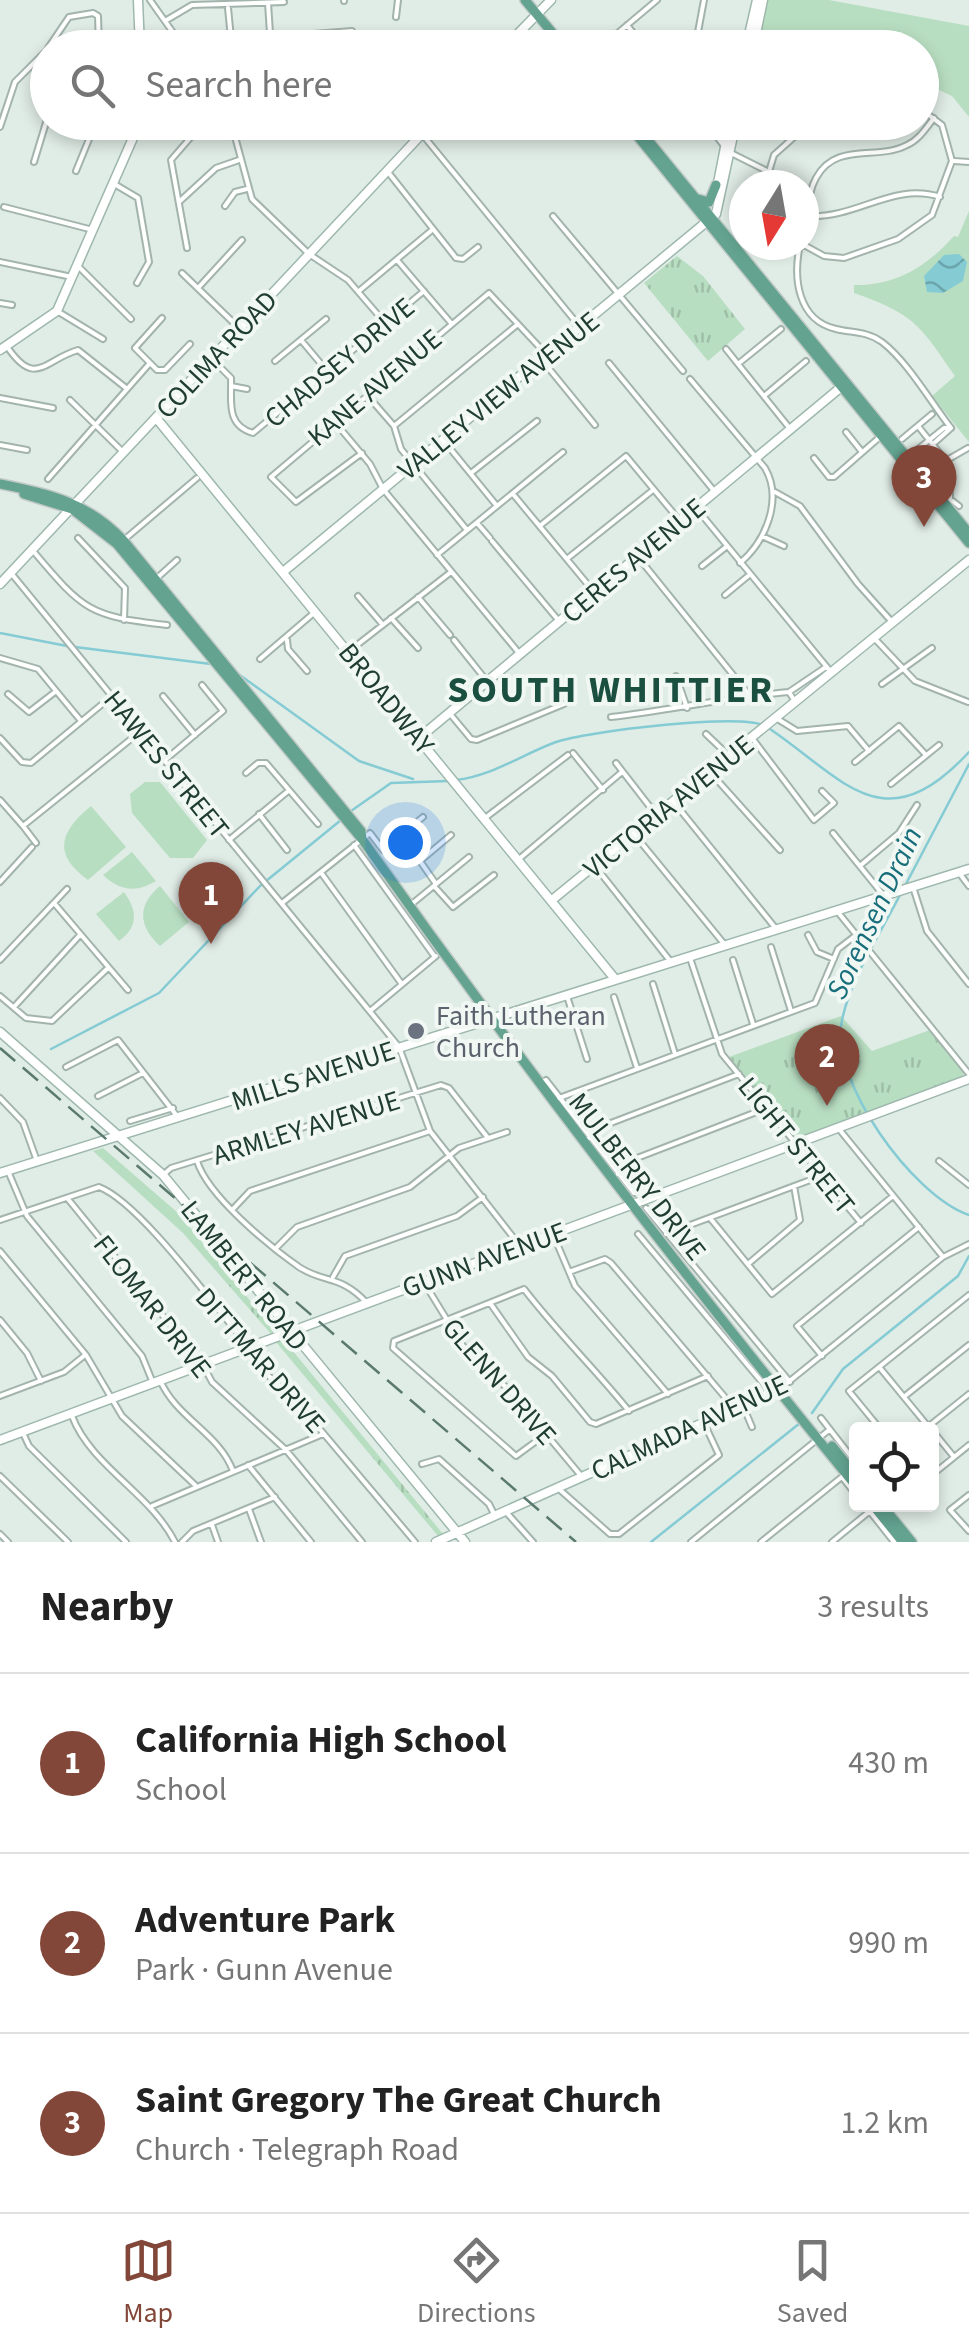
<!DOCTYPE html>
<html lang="en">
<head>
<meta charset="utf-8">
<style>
	body { margin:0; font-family:"Source Sans 3",sans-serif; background:#f2f2f2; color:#222 }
	.controls { position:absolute; right:30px; bottom:30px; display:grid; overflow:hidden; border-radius:10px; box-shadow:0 5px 15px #0003 }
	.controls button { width:90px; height:90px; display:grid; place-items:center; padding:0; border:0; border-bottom:2px solid #e0e0e0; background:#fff; color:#222; font:50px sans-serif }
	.compass { position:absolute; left:729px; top:170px; width:90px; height:90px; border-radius:50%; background:#fff; box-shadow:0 5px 15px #0003; rotate:191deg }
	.you { position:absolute; left:405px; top:842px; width:35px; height:35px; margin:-25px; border:8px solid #fff; border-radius:50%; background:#1a73e8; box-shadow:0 0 0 15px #1a73e833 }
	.badge { display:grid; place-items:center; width:65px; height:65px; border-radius:50%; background:#824738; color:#fff; font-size:32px; font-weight:700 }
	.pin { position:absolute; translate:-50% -82px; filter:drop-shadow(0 2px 5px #0008) }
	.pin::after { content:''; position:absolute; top:52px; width:35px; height:30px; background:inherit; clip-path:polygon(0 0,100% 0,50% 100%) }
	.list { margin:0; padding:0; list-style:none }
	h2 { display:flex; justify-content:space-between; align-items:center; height:130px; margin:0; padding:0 40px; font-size:42px }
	h2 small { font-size:32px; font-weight:400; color:#767676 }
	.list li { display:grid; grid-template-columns:65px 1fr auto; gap:30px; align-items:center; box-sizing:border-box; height:180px; padding:0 40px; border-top:2px solid #e0e0e0 }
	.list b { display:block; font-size:38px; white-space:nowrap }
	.list p { margin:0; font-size:32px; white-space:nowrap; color:#767676 }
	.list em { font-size:32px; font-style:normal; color:#767676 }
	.icon { flex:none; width:55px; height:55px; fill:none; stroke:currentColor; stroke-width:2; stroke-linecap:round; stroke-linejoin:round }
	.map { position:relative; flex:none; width:969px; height:1542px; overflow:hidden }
	.search { position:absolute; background:#fff; box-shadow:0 5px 15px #0003; left:30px; right:30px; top:30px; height:110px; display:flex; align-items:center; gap:25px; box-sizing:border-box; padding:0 35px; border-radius:55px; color:#767676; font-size:38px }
	.sheet { height:670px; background:#fff }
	nav { display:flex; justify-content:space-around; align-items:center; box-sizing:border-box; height:140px; border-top:2px solid #e0e0e0; background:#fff; font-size:28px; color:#767676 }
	nav a { display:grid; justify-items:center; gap:5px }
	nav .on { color:#824738 }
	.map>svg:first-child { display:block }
	.grass { fill:#b8dec1 }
	.park { fill:url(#park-tufts) }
	.water { fill:url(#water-waves) }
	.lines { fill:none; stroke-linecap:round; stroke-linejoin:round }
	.stream { stroke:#85cbd4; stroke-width:2.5 }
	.street-casing { stroke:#a3b4ad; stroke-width:8 }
	.secondary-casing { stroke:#9eb8ae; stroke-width:11 }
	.primary-casing { stroke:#c1c9c6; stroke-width:12 }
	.street { stroke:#fff; stroke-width:4 }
	.secondary { stroke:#fff; stroke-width:8 }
	.primary { stroke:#63a390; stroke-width:9 }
	.rail { stroke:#5a796f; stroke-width:2.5; stroke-dasharray:20 10; stroke-linecap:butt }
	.worship-dot { fill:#6b7280; stroke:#f1f8f4; stroke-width:4 }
	.labels { text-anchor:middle; stroke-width:8; stroke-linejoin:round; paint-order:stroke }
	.street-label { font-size:28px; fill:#203d34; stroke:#f1f8f4 }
	.worship-label { font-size:28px; fill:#5b616d; stroke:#f1f8f4; text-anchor:start }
	.water-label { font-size:30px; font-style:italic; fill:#186e7b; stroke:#f1f8f4 }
	.district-label { font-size:38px; font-weight:bold; letter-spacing:2.5px; fill:#1b5041; stroke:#f1f8f4 }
</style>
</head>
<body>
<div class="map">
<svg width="969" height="1542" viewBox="0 0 969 1542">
	<defs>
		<pattern id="park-tufts" width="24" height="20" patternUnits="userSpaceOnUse" patternTransform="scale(2.5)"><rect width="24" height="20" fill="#b8dec1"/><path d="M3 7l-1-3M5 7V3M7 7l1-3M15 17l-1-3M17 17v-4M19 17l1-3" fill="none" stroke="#9ebfa6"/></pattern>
		<pattern id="water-waves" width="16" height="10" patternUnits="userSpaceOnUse" patternTransform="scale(2.5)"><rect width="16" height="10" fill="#85cbd4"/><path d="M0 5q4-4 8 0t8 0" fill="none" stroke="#6ca6ad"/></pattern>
	</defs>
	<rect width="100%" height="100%" fill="#e0ece6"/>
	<path class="grass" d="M768,0h61l140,26v91l-17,-21 -30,-14v-34l-165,-1z
		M969,211v231l-37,-46 23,-20c-35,-51 -41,-62 -101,-83v-8c42,1 73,-19 100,-49l4,1z
		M145,782h15l47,58 -14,18h-23l-38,-45 -2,-19z
		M91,806l35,41 -38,33c-37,-27 -27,-49 3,-74z
		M132,852l24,29c-20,12 -36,10 -53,-6z
		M160,886l29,36 -29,24c-22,-20 -23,-41 0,-60z
		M124,892c13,18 15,35 -5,49l-23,-27z"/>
	<path class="park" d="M677,256l26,20 42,53 -37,32 -64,-78z
		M841,1016l31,35 58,-21 34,43 -2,3 -158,60 -11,-1 -64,-78z
		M103,1148l75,65 98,119 -5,2 -88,-101 -90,-82z
		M283,1339l160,195 -5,2 -162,-194z"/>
	<path class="water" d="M959,254l8,8 -4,19 -20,12 -16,-1 -3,-16 20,-21z"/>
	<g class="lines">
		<path class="stream" d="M0,633l67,13
			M75,647l136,17
			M237,673l122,88 54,18
			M770,729c75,51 114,115 199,23
			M456,780c36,-4 67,-26 100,-38 32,-11 179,-28 207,-17
			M351,811l40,-28 57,-2
			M906,884l63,-120
			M900,895c-20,39 -49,82 -58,125 -13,61 71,176 127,195
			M51,1049l108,-56 101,-107 81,-66
			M812,1413l31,-44 115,-93 11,-20
			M651,1542l149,-119"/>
		<g class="street-casing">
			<path id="street" d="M150,0l34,48
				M344,0v1
				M268,3l3,45
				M228,8l4,40
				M396,17l2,-17
				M165,21l27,-16 92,-3
				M627,25l18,23
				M48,48l21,-31 24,-4 5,3 1,32
				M314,48l-1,-14 39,-3 5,17
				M600,48l57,-48
				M695,48l9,-48
				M231,122l21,77 57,55 39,26 38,44
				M706,122l18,24
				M0,127l15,-45 33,-33
				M634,132l11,-10
				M422,134l158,193
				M731,153l36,18
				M954,161l15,1
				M34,162l14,-46
				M76,171l20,-49
				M388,172l68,86 7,1 15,-12
				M116,185l22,13 11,64 -12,21
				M765,185l9,-30 37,-33
				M179,202l37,-34 23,-8
				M225,206l10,-14 12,-3
				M4,207l89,23
				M553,216l130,155
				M810,216c47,2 84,-34 130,-19
				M804,231c5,-18 3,-37 12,-53 20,-37 61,-17 91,-33 12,-5 19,-17 27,-27
				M800,245c-7,32 -3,75 36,84 16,4 31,2 46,13 26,20 48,59 69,86
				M804,245l20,11 20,2 54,-19 34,-24 20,-54 -10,-36 -20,-15
				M187,248l-16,-88 33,-38
				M397,260l54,63
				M0,262l72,15
				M78,266l53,53
				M182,273l57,55
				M198,288l44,-48
				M359,291l73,-61
				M0,303l12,2
				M57,311l46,28
				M162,318l-27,30 22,22h8l25,-26
				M301,340l26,31
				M6,345c29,44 38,15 72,5l48,38
				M726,349l65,81
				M213,360l18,18c1,22 -6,47 22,55l171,-142
				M542,360l53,65
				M275,361l51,-42
				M609,363l106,129
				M738,364l43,-35
				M690,379l75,89c18,31 1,73 -25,95
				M231,386l16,3
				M367,395l27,31 7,23 66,81
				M764,396l42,-35
				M0,398l53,10
				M70,400l54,53
				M334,421l36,43 13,25 136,164
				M394,426l124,-102
				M918,426l31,39 1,34 9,7
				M846,432l16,20
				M902,439l30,-25
				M444,441l53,65
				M0,445l27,5
				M362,453l-66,49 -25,-25 218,-184 55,59
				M814,458l15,19h5l47,-41
				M907,458l37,-30h7
				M914,461l37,-33
				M928,471l40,-23
				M471,473l66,-52
				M48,479l102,-116
				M775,492l25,14 58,78 34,38
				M513,494l81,98
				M697,509l134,163
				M477,523l13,15
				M541,525l85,-69 54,65
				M762,536l22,10
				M78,538l47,50 -1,32
				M125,539l72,-61
				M492,541l67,80
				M34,552c50,59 55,64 133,73
				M437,555l126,-103
				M638,557l112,139
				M568,558l85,-68
				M702,566l24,-19
				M11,573l388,474 31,84 90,115
				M157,578l20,-18
				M725,595l23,-19
				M358,596l25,29
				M418,597l32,38
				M391,618l27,30
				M875,639l40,42 53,21
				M287,640l1,9 19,22
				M454,640l32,40
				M348,652l103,-80
				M0,658l38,11 43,52
				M260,659l55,-47
				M676,676l11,32
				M882,684l50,-36
				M789,692l37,-25
				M8,694l21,18 26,-20
				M163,696l32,39
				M451,715l20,24 6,1 87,-36
				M611,717c60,-7 118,-20 178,-25l5,8
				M776,718l21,13 51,-5 21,25
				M706,734l22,21
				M0,738l22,24 9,1 81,-67
				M752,738l62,82 20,-17 -12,-12
				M573,753l30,37
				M165,760l58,-49 -21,-26
				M855,762l44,-36 27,29
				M616,763l41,53
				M710,772l70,78
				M246,773l12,-10h8l52,61
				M891,784l48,-39
				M0,800l23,26
				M673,801l104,129
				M259,814l28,36
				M485,818l83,-63
				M833,833l51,63
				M634,834l91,111
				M229,840l58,-48
				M36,843l-13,-17 118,-95
				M354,845l81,112
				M519,859l103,-87
				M861,865l38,-32 18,-28
				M595,866l76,96
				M322,874l79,109
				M960,874l9,12
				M0,882l32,-35
				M436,884l-16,-23 31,-26
				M434,886l19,21 41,-32
				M913,887l14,44 42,53
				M54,903l74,87
				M282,903l88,-70 13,17 40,-33
				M413,903l56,-46
				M837,911l132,163
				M808,935l9,17 17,7
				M771,947l20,64
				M690,958l32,96 139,169
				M0,960l67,-71
				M733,960l20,64
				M653,984l22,70
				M0,996l26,22 26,3 56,-53
				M567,996l20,63
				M614,997l23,71
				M14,1007l66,-72
				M370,1011l66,-55
				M66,1067l52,-27 59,76
				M540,1084l6,-4 88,113
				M98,1096l45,-23
				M0,1098l23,24 14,39
				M559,1098l256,-95 23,-54 17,-13
				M130,1121l43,-13
				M839,1129l104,128
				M585,1141l18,-15 136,-52
				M197,1161c11,35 71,84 102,106 26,17 41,7 68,36
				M939,1161l30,24
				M8,1171l19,45 115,140 11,27
				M618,1174l19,-16 130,-50
				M163,1175l8,-7 270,-83 8,3 39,50
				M68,1199l135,166 9,17 74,68 76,92
				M646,1208l144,174
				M233,1209l17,-18 180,-60
				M710,1218l62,76 121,-98
				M0,1220l99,-33c42,16 118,123 150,160l12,22 36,33 118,140
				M553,1234l22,52 93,108
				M638,1234l133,159
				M666,1234l155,-58
				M277,1247l20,-20 113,-40 49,-39 48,-16
				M0,1251l86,104 36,61 73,69
				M748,1264l52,-44 -6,-34
				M569,1272l36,-13 6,4 113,133 6,15
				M333,1277l12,-21 112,-40 26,-19
				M425,1284l38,62 48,46 71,85
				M490,1303l38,54 24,19 38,46 6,2 112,-48
				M0,1320l27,33 14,28
				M822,1356l-25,-30 122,-99
				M880,1368l51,62
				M160,1380c16,38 59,53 73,91
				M781,1388l162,-131 26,-13
				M0,1396l64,-24 21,-17
				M905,1396l64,-51
				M744,1408l8,19
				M72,1416c19,50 78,77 103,126
				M821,1418l35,45
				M929,1426l40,-32
				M881,1430l-32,-39 120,-96
				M932,1430l22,27
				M23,1433l6,13 97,96
				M546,1434l-30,22 -123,-108 1,-7 130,-52c34,44 71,80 105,122
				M422,1464l17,-5 50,45 6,12
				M248,1465l63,77
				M932,1475l37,-30
				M0,1476l68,66
				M842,1477l14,18
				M559,1489l51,45h9l100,-79 -15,-32
				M969,1495l-19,15 19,21
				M864,1504l30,38
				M152,1506l171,-72
				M249,1509l12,33
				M506,1512l27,30
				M212,1525l6,17
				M0,1534l8,8
				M182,1542l11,-11 82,-34
				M691,1542l138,-112
				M761,1542l82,-66
				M832,1542l38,-31"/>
		</g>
		<g class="secondary-casing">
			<path id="secondary" d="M138,0l2,48
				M504,48l47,-48
				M746,48l11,-48
				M753,48l10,-48
				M717,188l13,-66
				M0,350l57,-39 83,-189
				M157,419l458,560
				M283,572l433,-358 20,-92
				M0,584l433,-462
				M419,738l427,-355
				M552,900l417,-340
				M0,1032l163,143 302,367
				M0,1173l969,-304
				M0,1440l969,-361
				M436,1542l343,-153"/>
		</g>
		<g class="primary-casing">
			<path id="primary" d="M525,0l40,48
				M626,122l343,421
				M648,140l321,393
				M698,199l11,3 7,-17
				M0,484c49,10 88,18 124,57l237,290 1,8c157,222 322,437 494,647
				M24,494l48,15 45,35 245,295
				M832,1446l24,30
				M872,1504l31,38
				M881,1504l31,38"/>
		</g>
		<use href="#street" class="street"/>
		<use href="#secondary" class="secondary"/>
		<use href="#primary" class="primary"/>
		<path class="rail" d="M0,1048l576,494"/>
	</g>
	<circle class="worship-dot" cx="416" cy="1031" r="10"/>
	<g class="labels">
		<g class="street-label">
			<text transform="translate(216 354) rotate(-47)" y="10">COLIMA ROAD</text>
			<text transform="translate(339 362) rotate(-40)" y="10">CHADSEY DRIVE</text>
			<text transform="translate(374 387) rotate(-40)" y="10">KANE AVENUE</text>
			<text transform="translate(498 395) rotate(-39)" y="10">VALLEY VIEW AVENUE</text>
			<text transform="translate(633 560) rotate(-40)" y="10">CERES AVENUE</text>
			<text transform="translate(387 698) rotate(51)" y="10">BROADWAY</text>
			<text transform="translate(167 764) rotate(51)" y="10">HAWES STREET</text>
			<text transform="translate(668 806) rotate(-39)" y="10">VICTORIA AVENUE</text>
			<text transform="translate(313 1075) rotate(-18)" y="10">MILLS AVENUE</text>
			<text transform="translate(306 1127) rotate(-17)" y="10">ARMLEY AVENUE</text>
			<text transform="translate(797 1145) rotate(51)" y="10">LIGHT STREET</text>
			<text transform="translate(638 1176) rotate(52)" y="10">MULBERRY DRIVE</text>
			<text transform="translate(484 1259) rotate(-20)" y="10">GUNN AVENUE</text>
			<text transform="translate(245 1275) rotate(51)" y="10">LAMBERT ROAD</text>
			<text transform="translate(153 1306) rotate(52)" y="10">FLOMAR DRIVE</text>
			<text transform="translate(261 1360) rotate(49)" y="10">DITTMAR DRIVE</text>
			<text transform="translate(500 1381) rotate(49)" y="10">GLENN DRIVE</text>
			<text transform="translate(689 1427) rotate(-25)" y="10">CALMADA AVENUE</text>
		</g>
		<g class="worship-label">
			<text x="436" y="1025">Faith Lutheran<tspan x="436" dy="32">Church</tspan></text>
		</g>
		<g class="water-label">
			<text transform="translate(874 913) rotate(-65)" y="10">Sorensen Drain</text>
		</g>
		<g class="district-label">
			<text x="611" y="702">SOUTH WHITTIER</text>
		</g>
	</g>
</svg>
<div class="controls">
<button><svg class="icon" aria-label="locate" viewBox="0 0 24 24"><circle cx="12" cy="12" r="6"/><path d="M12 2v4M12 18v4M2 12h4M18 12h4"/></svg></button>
</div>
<svg class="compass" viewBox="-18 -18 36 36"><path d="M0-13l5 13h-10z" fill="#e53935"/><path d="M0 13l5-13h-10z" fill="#767676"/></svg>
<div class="you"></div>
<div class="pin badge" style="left:211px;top:944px">1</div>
<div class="pin badge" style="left:827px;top:1106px">2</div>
<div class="pin badge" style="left:924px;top:527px">3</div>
<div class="search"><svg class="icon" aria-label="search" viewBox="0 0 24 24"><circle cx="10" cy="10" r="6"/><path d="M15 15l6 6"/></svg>Search here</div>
</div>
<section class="sheet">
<h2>Nearby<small>3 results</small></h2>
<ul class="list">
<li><span class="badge">1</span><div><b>California High School</b><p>School</p></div><em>430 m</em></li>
<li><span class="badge">2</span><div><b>Adventure Park</b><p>Park · Gunn Avenue</p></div><em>990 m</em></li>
<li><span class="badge">3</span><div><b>Saint Gregory The Great Church</b><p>Church · Telegraph Road</p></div><em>1.2 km</em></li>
</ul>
</section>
<nav>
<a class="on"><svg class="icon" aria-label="map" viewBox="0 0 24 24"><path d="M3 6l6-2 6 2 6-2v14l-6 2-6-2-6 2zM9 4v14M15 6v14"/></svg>Map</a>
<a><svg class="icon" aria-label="directions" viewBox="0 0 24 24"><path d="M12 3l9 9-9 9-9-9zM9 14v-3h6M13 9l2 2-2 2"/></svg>Directions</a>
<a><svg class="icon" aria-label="saved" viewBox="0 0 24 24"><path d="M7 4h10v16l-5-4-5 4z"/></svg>Saved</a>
</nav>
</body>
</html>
